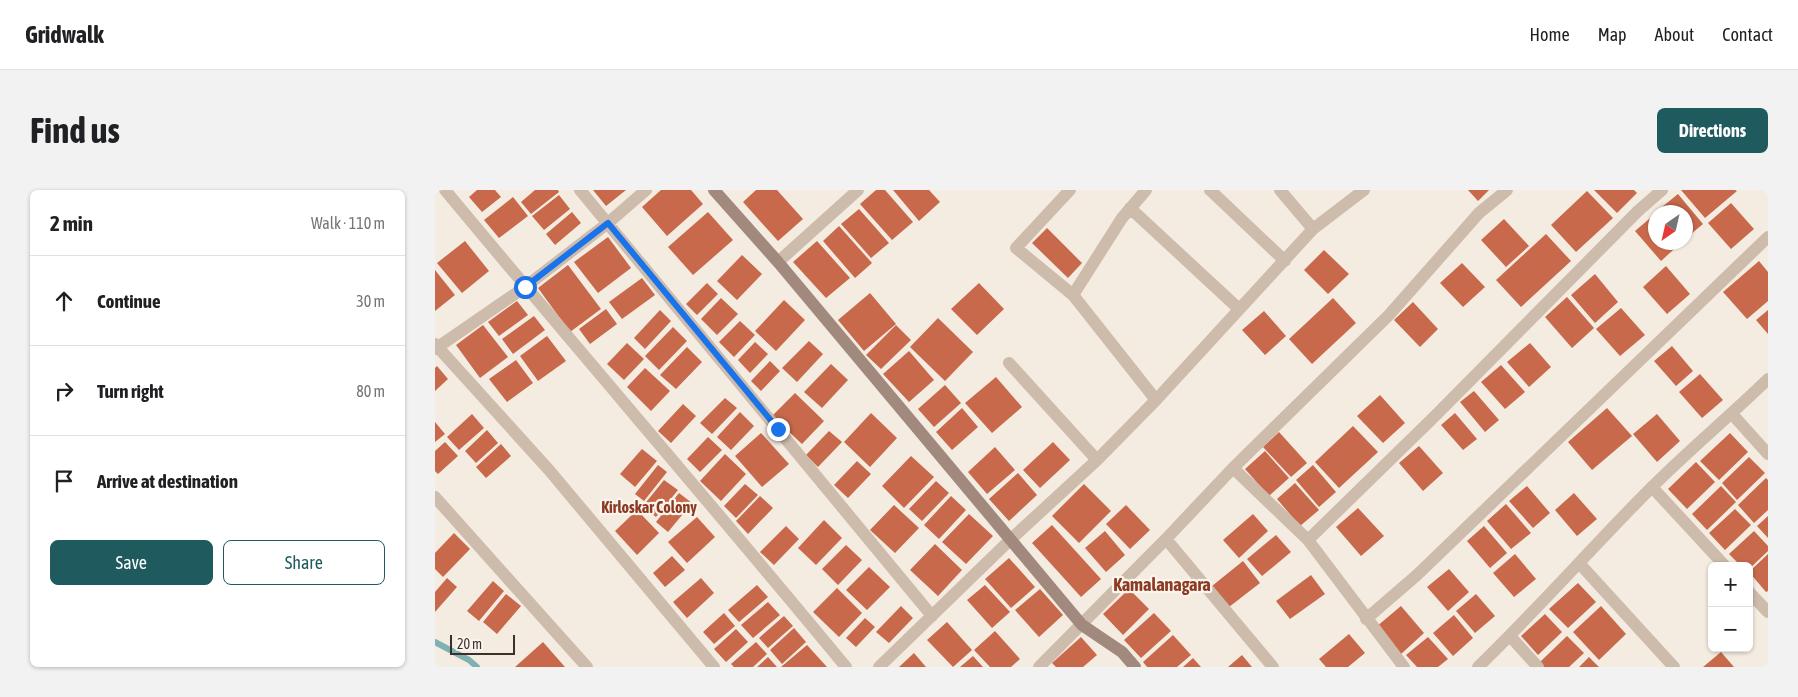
<!DOCTYPE html>
<html lang="en">
<head>
<meta charset="utf-8">
<style>
	body { margin:0; font-family:"Asap Condensed",sans-serif; background:#f2f2f2; color:#202124 }
	.controls { position:absolute; right:15px; bottom:15px; display:grid; overflow:hidden; border-radius:8px; box-shadow:0 1px 4px #0004 }
	.controls button { width:45px; height:45px; display:grid; place-items:center; padding:0; border:0; border-bottom:1px solid #e0e0e0; background:#fff; color:#202124; font:25px sans-serif }
	.compass { position:absolute; left:1213px; top:15px; width:45px; height:45px; border-radius:50%; background:#fff; box-shadow:0 1px 4px #0004; rotate:214deg }
	.scale { position:absolute; left:15px; bottom:12px; width:65px; box-sizing:border-box; padding-left:5px; border:2px solid #3b302b; border-top:0; font-size:14px; line-height:18px; white-space:nowrap; color:#3b302b; -webkit-text-stroke:4px #fbf5ee; paint-order:stroke }
	.stop { position:absolute; width:15px; height:15px; margin:-11px; border:4px solid #1a73e8; border-radius:50%; background:#fff }
	.stop.end { background:#1a73e8; border-color:#fff; box-shadow:0 1px 5px #0008 }
	.list { margin:0; padding:0; list-style:none }
	h2 { display:flex; justify-content:space-between; align-items:center; height:65px; margin:0; padding:0 20px; font-size:21px }
	h2 small { font-size:16px; font-weight:400; color:#757577 }
	.list li { display:grid; grid-template-columns:32px 1fr auto; gap:15px; align-items:center; box-sizing:border-box; height:90px; padding:0 20px; border-top:1px solid #e0e0e0 }
	.list b { display:block; font-size:19px; white-space:nowrap }
	.list em { font-size:16px; font-style:normal; color:#757577 }
	.actions { display:flex; gap:10px; padding:15px 20px }
	.actions a { flex:1; padding:11px 0; border:1px solid #1f5a5e; border-radius:8px; text-align:center; font-size:18px; color:#1f5a5e }
	.actions .main { background:#1f5a5e; color:#fff }
	.icon { flex:none; width:28px; height:28px; fill:none; stroke:currentColor; stroke-width:2; stroke-linecap:round; stroke-linejoin:round }
	.map { position:relative; flex:none; width:1333px; height:477px; overflow:hidden; border-radius:8px }
	header { display:flex; align-items:center; gap:30px; box-sizing:border-box; height:70px; padding:0 25px; background:#fff; border-bottom:1px solid #e0e0e0 }
	header strong { font-size:24px }
	nav { display:flex; gap:28px; margin-inline-start:auto; font-size:18px }
	.intro { display:flex; align-items:center; justify-content:space-between; box-sizing:border-box; height:120px; padding:0 30px }
	h1 { margin:0; font-size:35px }
	.button { padding:12px 22px; border-radius:8px; background:#1f5a5e; color:#fff; font-size:18px; font-weight:700 }
	main { display:flex; gap:30px; padding:0 30px }
	aside { flex:1; background:#fff; border-radius:8px; box-shadow:0 1px 4px #0004 }
	.map>svg:first-child { display:block }
	.lines { fill:none; stroke-linecap:round; stroke-linejoin:round }
	.stream { stroke:#7fb0b2; stroke-width:6 }
	.building { fill:#c8694b }
	.street { stroke:#cdbbac; stroke-width:12 }
	.secondary { stroke:#a18a7d; stroke-width:12 }
	.route { stroke:#1a73e8; stroke-width:6 }
	.labels { text-anchor:middle; stroke-width:4.5; stroke-linejoin:round; paint-order:stroke }
	.neighbourhood-label { font-size:16px; font-weight:bold; fill:#8c3b22; stroke:#fbf5ee }
	.quarter-label { font-size:18px; font-weight:bold; fill:#8c3b22; stroke:#fbf5ee }
</style>
</head>
<body>
<header>
<strong>Gridwalk</strong>
<nav><a>Home</a><a>Map</a><a>About</a><a>Contact</a></nav>
</header>
<div class="intro"><h1>Find us</h1><a class="button">Directions</a></div>
<main>
<aside>
<h2>2 min<small>Walk · 110 m</small></h2>
<ul class="list">
<li><svg class="icon" aria-label="ahead" viewBox="0 0 24 24"><path d="M12 20V5M6 11l6-6 6 6"/></svg><div><b>Continue</b></div><em>30 m</em></li>
<li><svg class="icon" aria-label="right" viewBox="0 0 24 24"><path d="M7 20v-9h11M14 6l5 5-5 5"/></svg><div><b>Turn right</b></div><em>80 m</em></li>
<li><svg class="icon" aria-label="arrive" viewBox="0 0 24 24"><path d="M6 21V4h12l-3 4 3 4H6"/></svg><div><b>Arrive at destination</b></div></li>
</ul>
<div class="actions"><a class="main">Save</a><a>Share</a></div>
</aside>
<div class="map">
<svg width="1333" height="477" viewBox="0 0 1333 477">
	<rect width="100%" height="100%" fill="#f4ebe1"/>
	<g class="lines">
		<path class="stream" d="M0,452l34,18 8,7"/>
	</g>
	<path class="building" d="M42,0h18l6,7 -19,15 -13,-15z
		M100,0h23l1,2 -28,22 -10,-12z
		M158,0h33l-20,16z
		M226,0h30l12,14 -36,32 -25,-29z
		M321,0h21l26,29 -25,22 -35,-39z
		M441,0h9l28,32 -21,18 -32,-36z
		M458,0h36l11,12 -21,19z
		M1033,0h21l-11,11z
		M1159,0h40l3,3 -20,20z
		M1246,0h54l2,1 -32,27z
		M1152,1l26,27 -37,34 -25,-27z
		M1243,4l25,30 -18,15v-27h-26l-2,-1z
		M124,5l11,14 -26,21 -12,-14z
		M78,7l15,19 -29,22 -15,-18z
		M1296,13l23,26 -23,20 -23,-26z
		M424,19l30,34 -18,15 -30,-34z
		M137,22l9,11 -26,22 -9,-11z
		M273,22l25,28 -40,35 -25,-28z
		M1220,24v28h27l-21,19 -26,-30z
		M1069,29l25,27 -23,21 -25,-27z
		M404,36l33,37 -17,15 -32,-37z
		M612,38l35,35 -14,15 -36,-35z
		M1111,44l25,27 -50,46 -25,-27z
		M173,47l23,31 -33,25 -24,-31z
		M30,51l24,30 -27,22 -25,-30z
		M382,51l33,37 -24,20 -33,-36z
		M889,60l25,24 -21,20 -24,-24z
		M307,65l20,19 -25,26 -20,-19z
		M1324,71l9,11v29l-21,18 -24,-27z
		M1027,73l23,24 -22,20 -23,-24z
		M133,75l33,44 -31,23 -32,-44z
		M1231,76l24,28 -23,20 -24,-27z
		M0,80l20,25 -20,16z
		M1160,84l23,28 -23,21 -24,-28z
		M207,88l13,17 -33,24 -13,-17z
		M272,93l11,11 -21,21 -11,-11z
		M544,93l25,26 -27,26 -26,-26z
		M435,103l26,31 -32,27 -26,-31z
		M1132,107l27,31 -22,20 -27,-31z
		M286,108l17,16 -21,21 -16,-16z
		M898,108l23,25 -44,41 -23,-25z
		M349,110l21,20 -29,31 -21,-20z
		M82,111l11,14 -29,21 -11,-14z
		M978,112l25,27 -18,18 -26,-27z
		M1186,118l24,27 -25,21 -24,-27z
		M171,119l11,15 -27,20 -11,-15z
		M225,120l11,11 -26,28 -11,-11z
		M1333,120v24l-12,-14z
		M829,121l22,25 -21,19 -23,-25z
		M99,126l11,14 -32,24 -11,-15z
		M503,128l35,34 -28,29 -35,-34z
		M305,131l15,14 -21,22 -15,-15z
		M48,135l25,32 -28,21 -24,-33z
		M461,135l15,15 -30,29 -15,-14z
		M238,137l14,14 -28,29 -14,-14z
		M112,146l19,25 -28,20 -18,-25z
		M374,151l14,13 -26,28 -15,-14z
		M320,152l13,12 -18,19 -12,-13z
		M192,153l17,16 -20,21 -17,-16z
		M1095,153l21,24 -22,20 -22,-25z
		M1237,156l21,25 -17,15 -22,-25z
		M252,157l15,15 -26,27 -16,-14z
		M474,161l25,29 -25,22 -26,-28z
		M81,170l17,23 -26,19 -18,-23z
		M335,171l10,10 -19,20 -10,-10z
		M396,174l17,16 -26,28 -18,-16z
		M1066,175l24,27 -20,17 -24,-27z
		M2,176l11,13 -13,12v-23z
		M210,178l25,23 -19,20 -24,-24z
		M1265,184l23,26 -21,18 -23,-26z
		M561,187l26,30 -30,26 -27,-30z
		M510,195l16,18 -27,24 -16,-18z
		M1039,201l25,29 -14,12 -25,-30z
		M360,203l29,28 -22,23 -30,-28z
		M945,205l25,28 -22,20 -26,-27z
		M290,208l12,10 -25,26 -12,-11z
		M248,214l13,12 -25,27 -13,-12z
		M527,218l16,19 -26,23 -16,-18z
		M1172,218l25,28 -40,34 -24,-28z
		M305,222l14,14 -23,24 -14,-13z
		M436,223l26,25 -27,29 -26,-25z
		M1020,223l22,26 -14,11 -22,-25z
		M37,224l12,14 -25,22 -12,-13z
		M1222,224l23,27 -23,21 -24,-28z
		M0,232l10,12 -10,8z
		M918,236l25,26 -39,36 -24,-26z
		M52,240l11,13 -22,20 -11,-12z
		M394,241l13,11 -24,25 -12,-12z
		M844,242l28,31 -16,14 -28,-30z
		M326,243l28,31 -27,23 -27,-31z
		M1295,243l18,19 -29,28 -19,-19z
		M273,247l14,13 -22,22 -13,-13z
		M10,252l13,14 -20,18 -3,-3v-20z
		M618,252l17,18 -30,28 -17,-18z
		M66,254l10,12 -25,22 -10,-11z
		M984,256l24,27 -20,18 -24,-28z
		M560,257l20,23 -28,24 -19,-22z
		M207,259l15,12 -22,26 -15,-13z
		M830,261l24,27 -20,18 -24,-27z
		M290,264l21,20 -25,27 -21,-20z
		M476,266l23,21 -30,31 -22,-22z
		M1314,267l16,16 -28,27 -15,-17z
		M422,271l14,13 -23,24 -14,-13z
		M1261,272l19,20 -28,27 -19,-20z
		M223,275l9,7 -23,29 -9,-7z
		M878,275l23,27 -17,15 -23,-27z
		M583,283l19,22 -28,26 -20,-22z
		M1331,288l2,2v30l-14,13 -16,-18z
		M229,290l14,10 -22,27 -13,-11z
		M501,291l13,12 -27,28 -13,-12z
		M860,293l24,27 -19,16 -23,-27z
		M310,294l13,11 -22,23 -12,-12z
		M649,294l27,27 -32,32 -27,-27z
		M1092,296l23,27 -17,15 -24,-27z
		M1286,296l15,16 -29,28 -15,-16z
		M244,303l13,10 -24,29 -12,-10z
		M1139,303l23,26 -20,17 -22,-26z
		M325,306l13,12 -25,26 -12,-13z
		M516,306l15,14 -27,29 -15,-14z
		M1071,314l25,29 -20,16 -24,-28z
		M459,315l25,23 -24,25 -25,-23z
		M691,315l24,25 -20,19 -24,-25z
		M923,318l26,28 -23,20 -25,-29z
		M1300,319l16,16 -26,25 -16,-17z
		M202,320l22,23 -22,22 -22,-24z
		M534,324l24,22 -27,28 -24,-22z
		M818,324l15,17 -29,27 -16,-18z
		M1333,326v22l-11,-12z
		M262,327l18,20 -28,26 -19,-21z
		M389,330l18,18 -26,27 -18,-17z
		M617,335l49,54 -20,18 -49,-54z
		M351,336l13,13 -25,26 -14,-13z
		M1049,336l23,27 -17,15 -23,-27z
		M670,341l20,24 -19,17 -21,-24z
		M1319,341l14,15v5l-19,18v-3h-8l-12,-12z
		M19,343l16,16 -27,28 -8,-8v-16z
		M841,345l15,17 -29,24 -15,-17z
		M500,354l27,26 -24,26 -28,-26z
		M411,355l16,15 -24,25 -16,-16z
		M1080,364l21,25 -22,18 -21,-24z
		M1333,364v37l-2,1 -17,-20z
		M237,366l13,14 -20,17 -12,-14z
		M574,368l26,29 -24,21 -26,-29z
		M808,371l17,22 -31,24 -17,-21z
		M434,377l21,20 -23,23 -21,-20z
		M1014,379l20,23 -21,19 -21,-24z
		M876,385l14,19 -35,25 -14,-18z
		M12,388l10,9 -22,25v-20z
		M266,388l13,15 -27,25 -14,-16z
		M58,391l11,10 -25,30 -12,-10z
		M1143,393l18,19 -28,26 -19,-19z
		M322,395l11,12 -29,25 -11,-12z
		M550,395l25,27 -18,16 -25,-28z
		M402,398l25,25 -23,24 -26,-25z
		M605,399l23,26 -24,22 -24,-27z
		M694,399l20,20 -26,26 -20,-21z
		M71,404l15,12 -24,28 -14,-12z
		M1041,404l19,22 -20,17 -19,-22z
		M333,412l12,13 -27,23 -12,-13z
		M466,416l12,12 -24,25 -13,-11z
		M966,416l23,27 -24,22 -24,-28z
		M1166,416l25,28 -27,26 -26,-28z
		M289,423l11,13 -21,18 -11,-12z
		M719,423l17,18 -30,27 -17,-18z
		M1110,424l17,18 -24,23 -17,-19z
		M1019,425l19,23 -20,18 -20,-23z
		M349,426l9,10 -25,22 -9,-10z
		M430,428l10,9 -19,20 -10,-9z
		M512,432l25,28 -19,17 -26,-27z
		M359,438l12,14 -24,22 -12,-14z
		M301,439l12,13 -22,20 -12,-13z
		M560,441l25,28 -9,8h-21l-16,-17z
		M914,444l16,19 -17,14h-22l-7,-8z
		M738,445l18,20 -14,12h-30l-4,-5z
		M1132,446l17,17 -15,14h-25l-4,-5z
		M646,447l16,18 -14,12h-27l-4,-4z
		M993,447l20,22 -10,8h-21l-11,-12z
		M108,452l22,25h-50z
		M321,452l11,12 -14,13h-19l-3,-3z
		M372,455l20,22h-46z
		M1286,462l13,15h-31z
		M479,463l12,14h-27z
		M807,465l10,12h-24z
		M538,466l10,11h-23z
		M333,467l9,10h-20z
		M1154,467l10,10h-20z
		M758,468l8,9h-18z"/>
	<g class="lines">
		<path class="street" d="M10,0c133,160 269,317 401,477
			M145,0l352,426
			M635,0l-54,58 57,47 49,-77 24,-28
			M775,0l75,71
			M845,0l33,39
			M695,18l109,101
			M343,72l80,-72
			M638,105l83,105
			M0,154l114,126 165,197
			M0,159l90,-62 83,-64 38,-33
			M574,173l88,97
			M1297,224l36,40
			M798,278l75,72 96,127
			M1217,297l73,79
			M0,307l152,170
			M731,349l107,128
			M873,350l127,-124 203,-205 24,-21
			M1144,373l95,104
			M1314,402l19,20
			M931,429l51,-44 351,-338
			M1075,446l28,31
			M444,477l131,-127 87,-80 59,-60 157,-171 51,-39
			M604,477l127,-128 67,-71 156,-153 90,-102 28,-23
			M1043,477c60,-58 115,-121 174,-180 37,-37 78,-71 116,-108"/>
		<path class="secondary" d="M279,0l64,72 304,363 40,27 13,15"/>
	</g>
	<g class="lines">
		<path class="route" d="M90,97l83,-64 170,206"/>
	</g>
	<g class="labels">
		<g class="neighbourhood-label">
			<text x="214" y="323">Kirloskar Colony</text>
		</g>
		<g class="quarter-label">
			<text x="727" y="401">Kamalanagara</text>
		</g>
	</g>
</svg>
<div class="controls">
<button>+</button>
<button>−</button>
</div>
<svg class="compass" viewBox="-18 -18 36 36"><path d="M0-13l5 13h-10z" fill="#e53935"/><path d="M0 13l5-13h-10z" fill="#757577"/></svg>
<div class="scale">20 m</div>
<div class="stop" style="left:90px;top:97px"></div>
<div class="stop end" style="left:343px;top:239px"></div>
</div>
</main>
</body>
</html>
